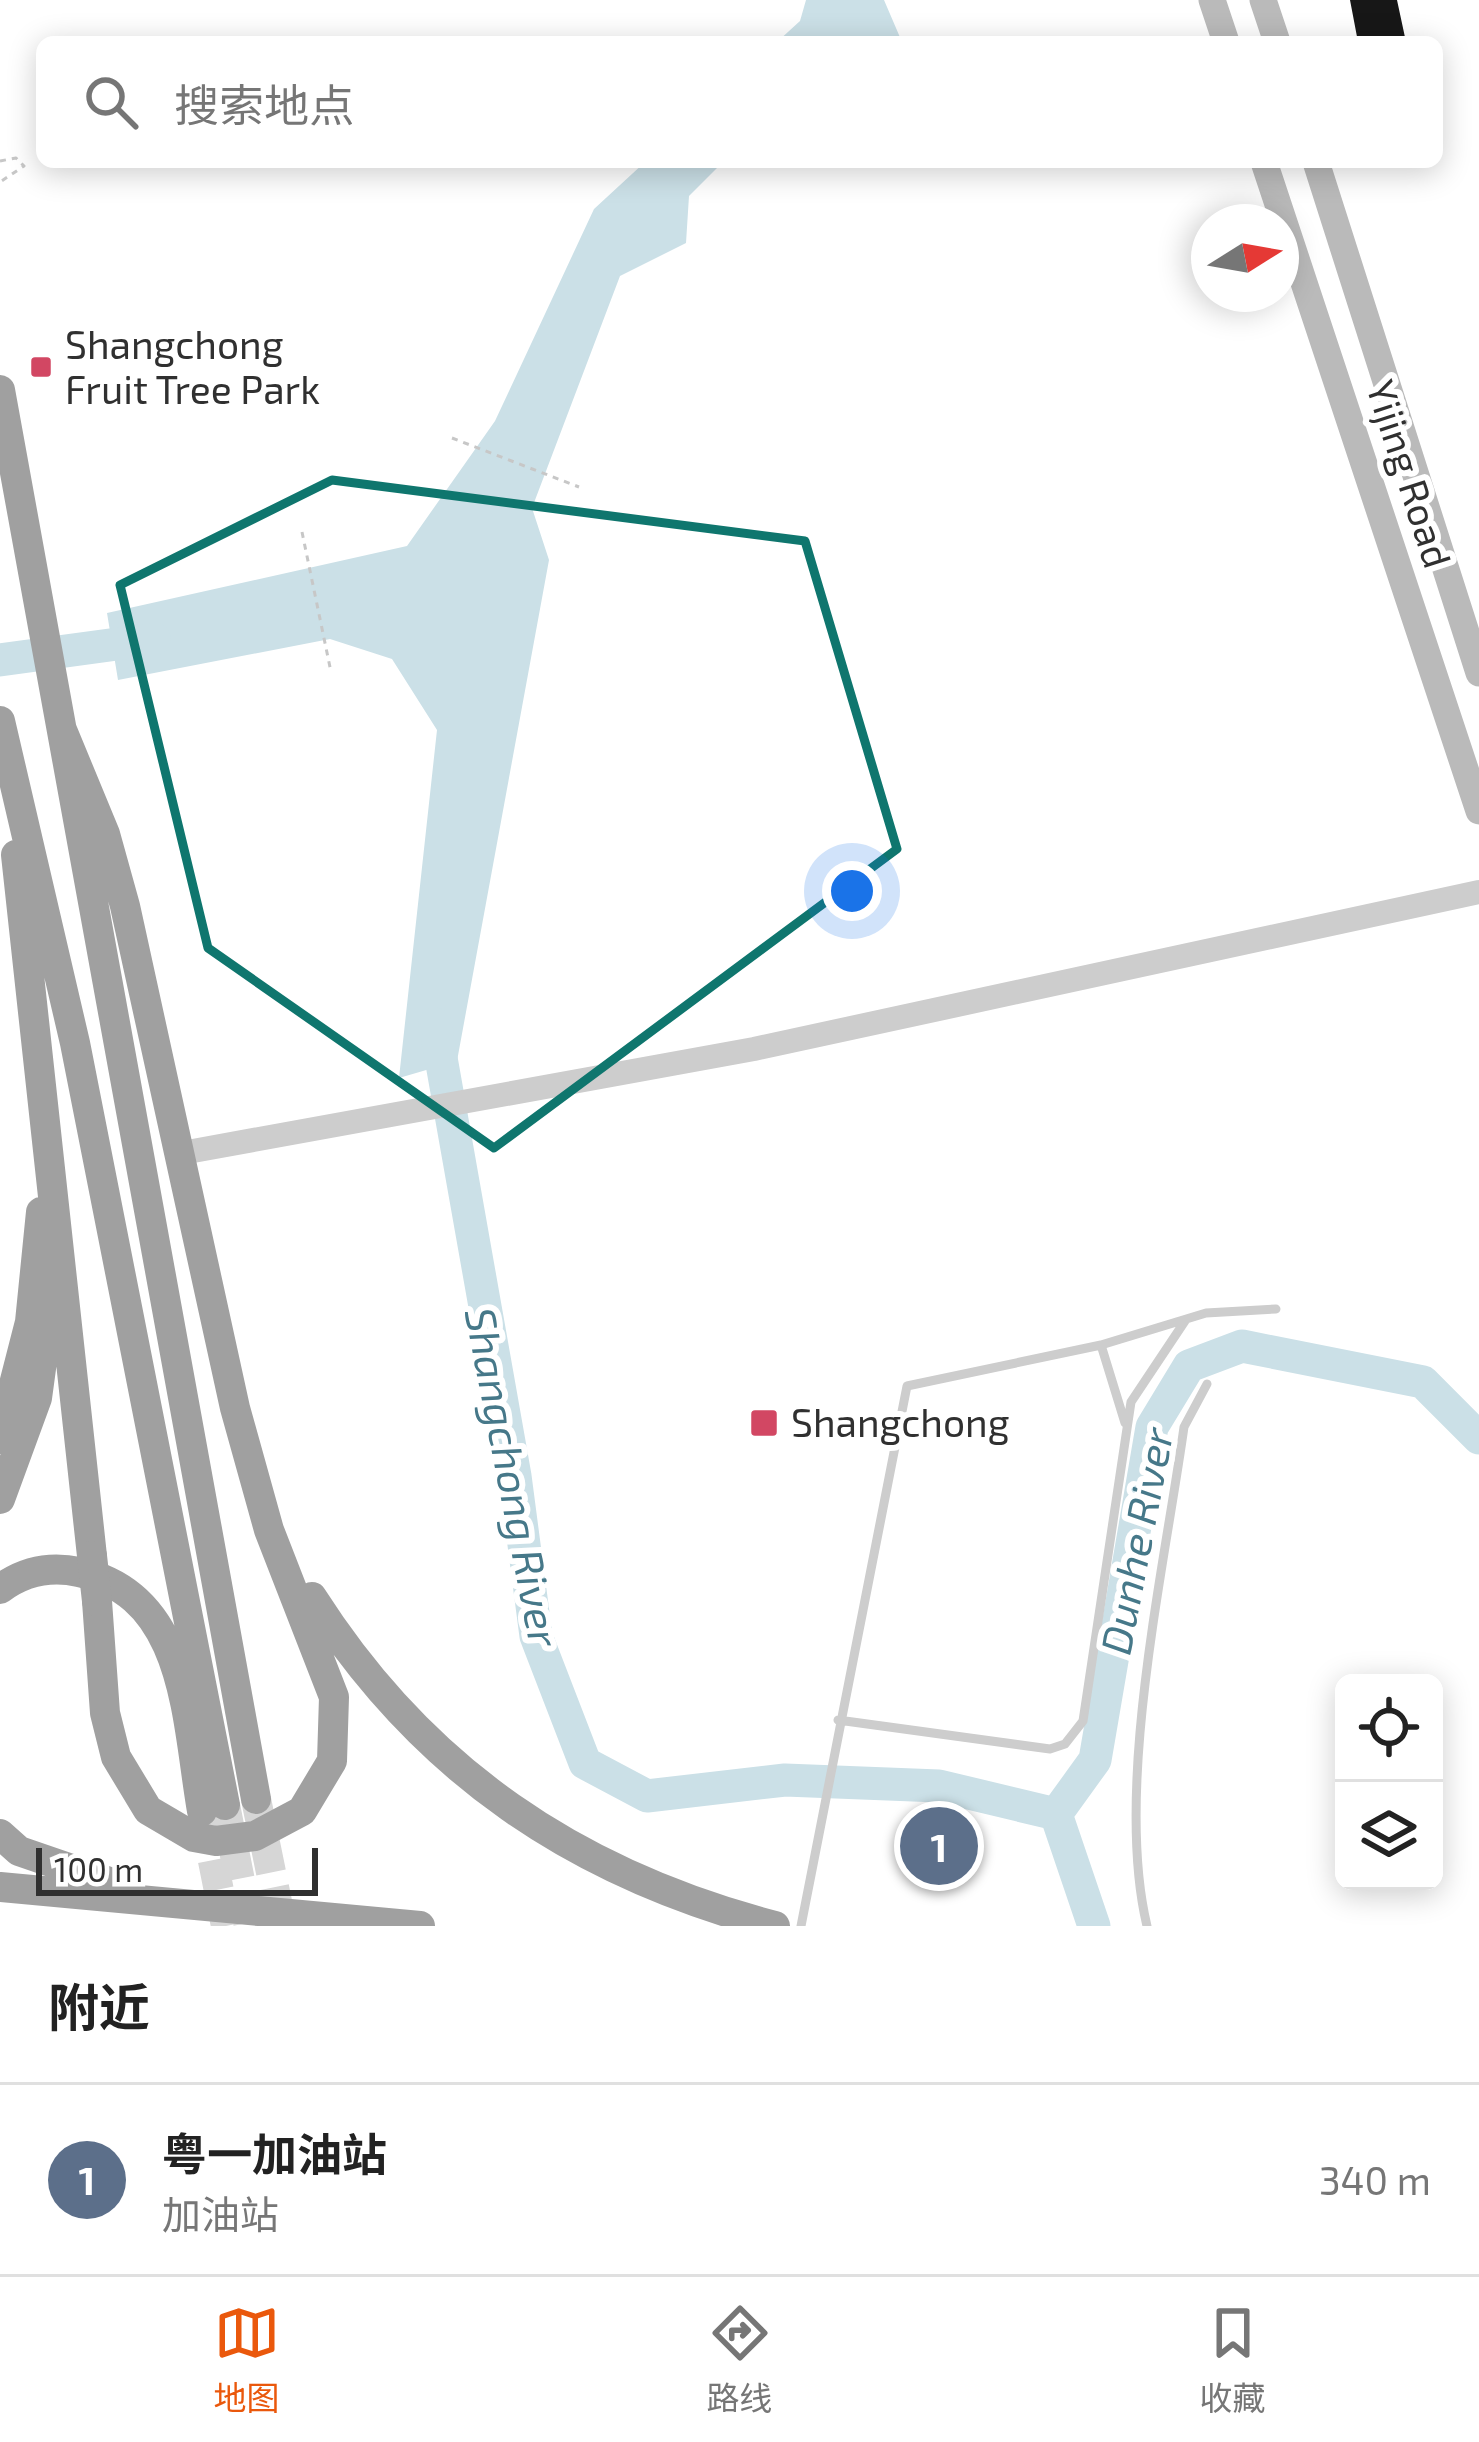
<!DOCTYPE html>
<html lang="zh">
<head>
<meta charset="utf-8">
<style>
	body { margin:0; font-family:"Exo 2","Noto Sans SC",sans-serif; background:#f6f6f6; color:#222 }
	.controls { position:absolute; right:36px; bottom:36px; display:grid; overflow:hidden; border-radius:18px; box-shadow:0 6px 30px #0003 }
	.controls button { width:108px; height:108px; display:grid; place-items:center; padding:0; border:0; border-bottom:3px solid #e0e0e0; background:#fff; color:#222; font:60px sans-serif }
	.compass { position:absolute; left:1191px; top:204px; width:108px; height:108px; border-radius:50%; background:#fff; box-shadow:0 6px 30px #0003; rotate:79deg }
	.scale { position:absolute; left:36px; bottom:30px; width:282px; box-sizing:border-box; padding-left:12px; border:6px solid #303030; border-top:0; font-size:33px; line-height:42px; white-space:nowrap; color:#303030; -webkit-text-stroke:9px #fff; paint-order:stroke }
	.you { position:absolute; left:852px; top:891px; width:42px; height:42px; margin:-30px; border:9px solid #fff; border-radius:50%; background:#1a73e8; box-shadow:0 0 0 18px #1a73e833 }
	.badge { display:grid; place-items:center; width:78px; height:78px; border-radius:50%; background:#ea580c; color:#fff; font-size:39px; font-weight:700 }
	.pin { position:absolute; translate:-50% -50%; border:6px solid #fff; box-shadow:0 3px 12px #0006 }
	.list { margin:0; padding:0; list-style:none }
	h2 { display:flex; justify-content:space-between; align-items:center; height:156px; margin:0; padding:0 48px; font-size:51px }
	h2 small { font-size:39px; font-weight:400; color:#767676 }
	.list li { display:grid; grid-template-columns:78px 1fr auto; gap:36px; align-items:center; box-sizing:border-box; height:192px; padding:0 48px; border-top:3px solid #e0e0e0 }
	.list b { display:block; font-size:45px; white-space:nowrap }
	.list p { margin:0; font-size:39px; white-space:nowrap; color:#767676 }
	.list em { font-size:39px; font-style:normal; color:#767676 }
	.icon { flex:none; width:66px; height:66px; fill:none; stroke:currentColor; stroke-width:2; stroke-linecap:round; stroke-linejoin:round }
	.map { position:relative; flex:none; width:1479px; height:1926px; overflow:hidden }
	.search { position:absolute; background:#fff; box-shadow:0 6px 30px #0003; left:36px; right:36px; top:36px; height:132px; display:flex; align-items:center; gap:30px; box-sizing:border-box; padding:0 42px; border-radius:18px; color:#767676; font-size:45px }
	.sheet { height:348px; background:#fff }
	nav { display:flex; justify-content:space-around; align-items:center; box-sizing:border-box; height:168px; border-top:3px solid #e0e0e0; background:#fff; font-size:33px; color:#767676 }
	nav a { display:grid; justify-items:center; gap:6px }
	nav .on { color:#ea580c }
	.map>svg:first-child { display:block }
	.water { fill:#cbe0e7 }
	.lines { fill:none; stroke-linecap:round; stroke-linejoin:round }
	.river { stroke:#cbe0e7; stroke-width:33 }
	.building { fill:#171717 }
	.trunk-tunnel { stroke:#d6d6d6; stroke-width:30; stroke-dasharray:30 15; stroke-linecap:butt }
	.path { stroke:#c7c7c7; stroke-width:3; stroke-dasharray:6 6; stroke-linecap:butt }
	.service { stroke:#cdcdcd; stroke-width:9 }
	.tertiary { stroke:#cdcdcd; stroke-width:24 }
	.secondary { stroke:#bababa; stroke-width:27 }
	.trunk { stroke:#a0a0a0; stroke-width:30 }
	.trunk-bridge { stroke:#a0a0a0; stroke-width:30 }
	.marked { fill:none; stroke:#0f766e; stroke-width:9; stroke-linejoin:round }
	.poi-dot { fill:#d24763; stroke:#fff; stroke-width:4.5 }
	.labels { text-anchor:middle; stroke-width:12; stroke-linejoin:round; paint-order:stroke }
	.poi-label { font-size:39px; fill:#303030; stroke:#fff; text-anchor:start }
	.street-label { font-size:39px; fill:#303030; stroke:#fff }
	.water-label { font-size:42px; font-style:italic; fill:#467889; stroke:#fff }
</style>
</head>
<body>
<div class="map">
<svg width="1479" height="1926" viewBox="0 0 1479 1926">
	<rect width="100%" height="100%" fill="#fff"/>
	<path class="water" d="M806,0h78l18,42h-125l23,-21z
		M645,162h78l-34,34 -3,47 -66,33 -88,232 17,52 -92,501 -58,17 38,-348 -45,-71 -62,-20 -212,41 -11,-67 300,-67 88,-125 99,-212z"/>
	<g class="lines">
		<path class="river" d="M0,660l154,-21
			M435,1024l80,452 21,160 49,127 62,33 138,-16 154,6 117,28 38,112
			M1056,1814l39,-54 57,-333 37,-61 53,-20 181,36 56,56"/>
	</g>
	<path class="building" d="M1350,0h47l9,42h-48z
		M917,1813l48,4 -5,64 -48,-4z"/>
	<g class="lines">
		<path class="trunk-tunnel" d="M256,1799l26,127
			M225,1805l24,121
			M204,1816l22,110"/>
		<path class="path" d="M0,161l16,-3 8,8 -24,16
			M452,438l127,49
			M302,532l29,140"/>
		<path class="service" d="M1101,1345l24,78
			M838,1720l212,29 15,-5 18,-23 48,-319 54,-81
			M801,1926l106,-540 194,-41 105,-32 70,-4
			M1147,1926c-33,-137 17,-356 37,-499l23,-43"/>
		<path class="tertiary" d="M182,1153l572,-104 725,-157"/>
		<path class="secondary" d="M1212,0l14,42
			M1263,0l14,42
			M1264,162l215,649
			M1316,162l163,511"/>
		<path class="trunk" d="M0,390l256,1409
			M0,721l75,322 150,762
			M62,730l43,104 20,72 110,502 34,122 65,167 -2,64 -30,50 -47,25 -39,5 -22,-4 -46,-27 -32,-53 -11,-44 -8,-112
			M16,855l76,701
			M0,1439l30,-117 11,-110
			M0,1499l37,-101 13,-96
			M0,1589c24,-18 51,-23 79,-17 109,23 107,147 123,239
			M312,1597c111,174 264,277 463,329
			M0,1834l19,17 96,33
			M0,1887l420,39"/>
		<path class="trunk-bridge" d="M92,1556l5,45"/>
	</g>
	<path class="marked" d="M332,480l473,61 92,308 -403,299 -286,-200 -88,-363z"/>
	<g class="poi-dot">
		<rect x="29" y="355" width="24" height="24" rx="6"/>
		<rect x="749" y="1408" width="30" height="30" rx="6"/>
	</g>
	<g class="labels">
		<g class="poi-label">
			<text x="65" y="359">Shangchong<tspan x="65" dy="45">Fruit Tree Park</tspan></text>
			<text x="791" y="1437">Shangchong</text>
		</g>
		<g class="street-label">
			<text transform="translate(1409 474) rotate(72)" y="14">Yijing Road</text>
		</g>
		<g class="water-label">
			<text transform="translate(512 1477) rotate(79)" y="15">Shangchong River</text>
			<text transform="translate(1137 1541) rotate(-79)" y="15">Dunhe River</text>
		</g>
	</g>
</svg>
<div class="controls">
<button><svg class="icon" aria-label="locate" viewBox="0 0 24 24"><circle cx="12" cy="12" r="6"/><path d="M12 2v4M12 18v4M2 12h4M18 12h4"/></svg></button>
<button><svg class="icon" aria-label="layers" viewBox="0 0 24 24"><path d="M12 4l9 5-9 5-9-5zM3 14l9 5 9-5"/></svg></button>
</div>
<svg class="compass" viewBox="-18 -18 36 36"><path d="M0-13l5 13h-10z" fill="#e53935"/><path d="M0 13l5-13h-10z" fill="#767676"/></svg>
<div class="scale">100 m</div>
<div class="you"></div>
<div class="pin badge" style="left:939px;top:1846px;background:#5c6f8a">1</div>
<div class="search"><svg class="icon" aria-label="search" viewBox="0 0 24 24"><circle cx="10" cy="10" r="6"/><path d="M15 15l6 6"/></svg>搜索地点</div>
</div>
<section class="sheet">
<h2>附近<small></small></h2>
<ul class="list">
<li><span class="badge" style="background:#5c6f8a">1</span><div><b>粤一加油站</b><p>加油站</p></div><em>340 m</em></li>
</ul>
</section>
<nav>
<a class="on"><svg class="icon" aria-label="map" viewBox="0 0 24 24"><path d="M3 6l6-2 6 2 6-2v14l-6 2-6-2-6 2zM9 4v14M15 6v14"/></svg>地图</a>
<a><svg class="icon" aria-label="directions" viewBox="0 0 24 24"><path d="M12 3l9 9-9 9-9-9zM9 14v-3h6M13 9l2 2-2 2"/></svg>路线</a>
<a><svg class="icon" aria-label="saved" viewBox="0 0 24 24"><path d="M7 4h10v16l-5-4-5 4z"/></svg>收藏</a>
</nav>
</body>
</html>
